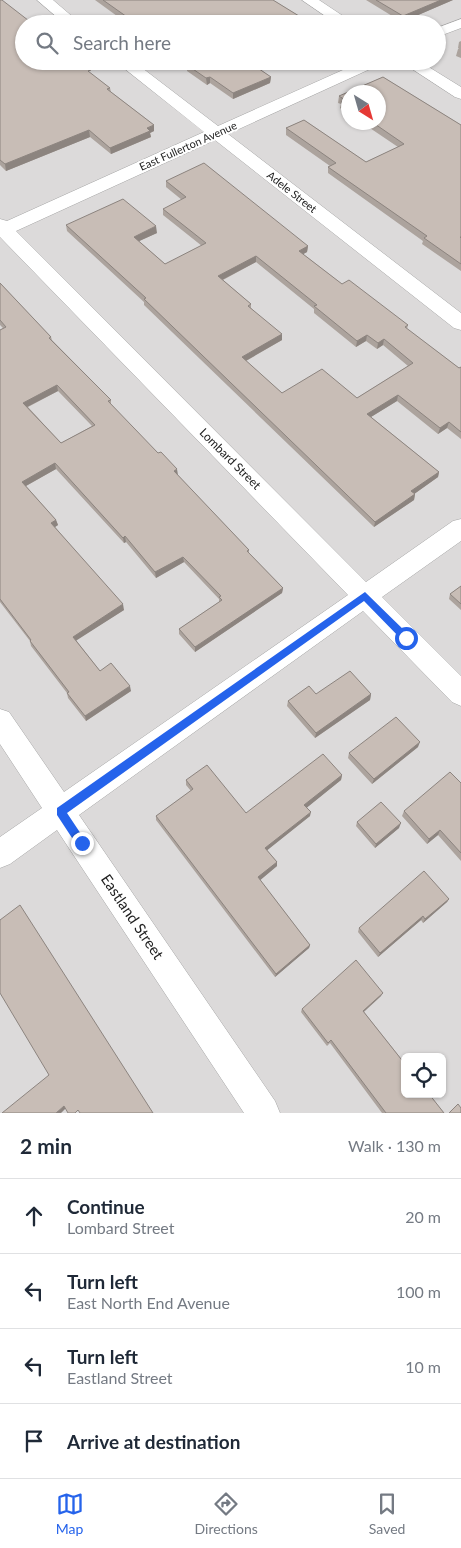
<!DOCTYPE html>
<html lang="en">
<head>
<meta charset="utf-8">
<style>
	body { margin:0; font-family:Lato,sans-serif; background:#f6f6f7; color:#1f2937 }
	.controls { position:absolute; right:15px; bottom:15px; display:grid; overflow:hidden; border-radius:8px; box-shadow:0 1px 4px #0004 }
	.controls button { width:45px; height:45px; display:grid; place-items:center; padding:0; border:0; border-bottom:1px solid #e0e1e3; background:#fff; color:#1f2937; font:25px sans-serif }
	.compass { position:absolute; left:341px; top:85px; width:45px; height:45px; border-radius:50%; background:#fff; box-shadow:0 1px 4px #0004; rotate:143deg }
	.stop { position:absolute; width:15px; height:15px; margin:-11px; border:4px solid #2563eb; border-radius:50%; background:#fff }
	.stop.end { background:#2563eb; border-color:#fff; box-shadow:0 1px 5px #0008 }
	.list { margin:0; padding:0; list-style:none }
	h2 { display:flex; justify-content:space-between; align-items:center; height:65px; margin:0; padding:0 20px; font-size:21px }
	h2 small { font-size:16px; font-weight:400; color:#747a83 }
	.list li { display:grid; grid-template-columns:32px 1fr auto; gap:15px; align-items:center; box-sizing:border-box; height:75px; padding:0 20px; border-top:1px solid #e0e1e3 }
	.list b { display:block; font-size:19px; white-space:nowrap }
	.list p { margin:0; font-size:16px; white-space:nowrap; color:#747a83 }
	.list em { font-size:16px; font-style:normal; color:#747a83 }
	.icon { flex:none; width:28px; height:28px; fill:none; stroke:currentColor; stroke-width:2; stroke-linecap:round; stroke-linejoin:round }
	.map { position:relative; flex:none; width:461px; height:1113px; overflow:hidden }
	.search { position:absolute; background:#fff; box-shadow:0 1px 4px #0004; left:15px; right:15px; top:15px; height:55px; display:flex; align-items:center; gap:12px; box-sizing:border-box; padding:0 18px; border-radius:28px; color:#747a83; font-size:19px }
	.sheet { height:365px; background:#fff }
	nav { display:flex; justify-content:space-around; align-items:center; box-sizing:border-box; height:70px; border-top:1px solid #e0e1e3; background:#fff; font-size:14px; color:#747a83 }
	nav a { display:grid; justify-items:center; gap:2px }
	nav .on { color:#2563eb }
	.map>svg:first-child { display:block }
	.residential { fill:#dcdada; fill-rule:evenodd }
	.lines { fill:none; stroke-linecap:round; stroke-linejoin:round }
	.minor-casing { stroke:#a5a5a5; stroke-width:1 }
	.minor { fill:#fff; fill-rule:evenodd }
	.wall { fill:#aca39d; fill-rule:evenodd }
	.shaded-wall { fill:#8c847f }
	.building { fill:#c8bdb6; stroke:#8c847f; fill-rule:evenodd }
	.route { fill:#2563eb }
	.labels { text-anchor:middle; stroke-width:4; stroke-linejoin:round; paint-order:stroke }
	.far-street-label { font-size:11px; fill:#1e1e1e; stroke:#fff }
	.street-label { font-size:12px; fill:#1e1e1e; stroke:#fff }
	.near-street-label { font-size:15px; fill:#1e1e1e; stroke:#fff }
</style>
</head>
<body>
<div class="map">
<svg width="461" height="1113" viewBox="0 0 461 1113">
	<rect width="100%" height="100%" fill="#efebe3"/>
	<path class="residential" d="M0,0h461v1113h-461zM24,24h413v37h-413zM348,92h30v30h-30zM405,1057h37v37h-37z"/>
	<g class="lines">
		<g class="minor-casing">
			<path id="minor" d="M37,0h16l28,24h-16z
				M302,0h17l36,24h-18z
				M461,19v9l-24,9v-9z
				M115,61h18l85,65 145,-65h21l-3,3 -153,70 233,179v17l-7,-2 -239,-188 -199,91 350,351 87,-61 8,-2v22l-79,56 79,79v30l-9,-4 -89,-91 -284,204 196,286 5,12h-36l-187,-283 -47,34 -10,4v-31l42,-29 -42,-64v-35l9,3 55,80 284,-197 -348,-358v-18l7,2 197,-89z
				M400,61h19l42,26v12l-6,-2z"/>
		</g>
		<use href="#minor" class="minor"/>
	</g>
	<path class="wall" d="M0,0l24,24 86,64 1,4 43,33v6l-4,2 1,4 -40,17 -21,-17 -84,34 -6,-6z
		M95,0h178l39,24h-184z
		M366,0h87l-51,22z
		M461,41v17l-5,-2 2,-7h1l-1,-1 1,-6z
		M177,61h89l-11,5 16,11 -1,6 -37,16 -23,-16 -3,2 -20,-14v-2z
		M383,77l78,48v146l-39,-27 1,-3 -95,-68v-6l2,-1 -44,-31v-7l18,-8 62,42 32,-15 -37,-25h17v-30h-30v22l-8,-6 1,-4 -3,-1 1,-7z
		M166,181l142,65 -1,6 -4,2 39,30 66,41 -1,4 52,39 2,-1v72l-14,-11 -9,6 -41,-33 -26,16 68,55 -1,5 -24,17h1l-1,6 -40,27 -230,-222v-3l-77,-71 -1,-6 91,8 -18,8 26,23 37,-18 -39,-31v-6l19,-9 -16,-13zM256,262l58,47v4l42,34 10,-6 11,8 6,-4 25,21 -51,32 -75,-5 -36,-32 36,-21 -31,-32v-4l-28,-24z
		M0,283l51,54 1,3 59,60v5l138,145v3l34,35 -1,5 -87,59 -16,-18v-5l40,-27v-3l-35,-37 -28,16 -30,-36 -2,1 -68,-74 -30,17 30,34 2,5 -3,2 69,83 -48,30 24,31 31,20 -45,30 -18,-23 -1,-5 -36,-47 -1,-5 -30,-39v-272l3,-2 -3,-3zM58,391l34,35 -31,17 -33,-36z
		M461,586v24l-12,-11 1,-5z
		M316,694h55l-1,6 -55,38 -28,-32 1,-5z
		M418,747l-46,37 -24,-26 1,-5z
		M342,775l-1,5 -34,27 3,9 -43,34 10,12v4l-17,14 50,65 -1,3 -34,29 -119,-157v-4l35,-25 -5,-6v-5l60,33z
		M461,783v78l-23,-26 -11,9 -25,-28 2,-5z
		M357,822l42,6 -24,20 -19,-22z
		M449,899l-2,3 -24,21 -2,-3 -43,37 -20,-25 1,-4z
		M381,996l-17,16 80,101h-62l-52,-70 -3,3 -26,-34 1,-3z"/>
	<path class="shaded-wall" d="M441,0h12l-51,22 1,-6z
		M252,61h14l-17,7v-6z
		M210,77v6l-3,2 -1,-7z
		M271,77l-1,6 -37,16v-6z
		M154,125v6l-4,2 1,4 -40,17 -1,-6z
		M89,130l1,7 -84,34 -1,-7z
		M156,226l1,7 -22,10 -1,-6z
		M308,246l-1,6 -9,5 1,-6z
		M256,256v6l-38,20v-6z
		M282,334v6l-40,23v-6z
		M367,335l-1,6 -10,6 1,-6z
		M384,339l-1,6 -6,4 1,-6z
		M57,385l1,6 -33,17 -2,-5z
		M398,395l-1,6 -31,19 1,-6z
		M449,422l-2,6 -9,6 2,-6z
		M55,463l1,6 -32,18 -2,-5z
		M177,469l1,6 -4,2v-6z
		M439,472l-1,5 -28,20 1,-6z
		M415,494l-1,6 -40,27 1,-5z
		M56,520l2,5 -6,4 -1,-6z
		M125,536l1,6 -2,1 -1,-5z
		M183,557l1,5 -28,16 -1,-6z
		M283,588l-1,5 -87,59v-5z
		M123,604l1,6 -50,32 -1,-5z
		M130,686l1,5 -45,30 -1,-5z
		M371,694l-1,6 -55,38 1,-5z
		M420,742l-2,5 -46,37 2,-5z
		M342,775l-1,5 -37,30v-5z
		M311,812l-1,4 -45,36v-4z
		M401,823l-2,5 -24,20 1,-4z
		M440,830l-2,5 -11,9 2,-5z
		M277,862v4l-19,16v-5z
		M449,899l-2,3 -24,21 2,-4z
		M423,916l-2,4 -43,37 2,-4z
		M310,945l-1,3 -34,29 1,-3z
		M383,993l-2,3 -20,18 2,-3z
		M64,1106l2,2 -5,5h-5z"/>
	<path class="building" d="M0,0h2l31,24h-9v37h55l12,9 -3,1 22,17 -3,1 47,36 -7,3 3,3 -40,17 -21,-18 -84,34 -5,-4z
		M103,0h170l39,24h-175z
		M376,0h65l-38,16z
		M185,61h67l-3,1 22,15 -38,16 -23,-16 -4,1 -19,-13h2z
		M383,77l78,48v112h-1l1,1v26l-37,-26 3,-2 -99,-69 8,-4 -50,-35 18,-8 62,42 38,-18 -32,-22h6v-30h-30v15l-7,-5 4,-2 -6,-4z
		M204,163l104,83 -9,5 43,33 7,-4 59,45 -3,2 54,41 2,-1v65l-12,-10 -9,6 -42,-33 -31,19 72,58 -28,19 4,3 -40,28 -231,-223 2,-1 -80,-73 57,-26 33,27 -22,11 31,27 41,-21 -43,-34 23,-12 -20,-16zM256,256l61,49 -3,1 43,35 10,-6 11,8 6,-4 29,24 -56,35 -35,-29 -40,24 -40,-36 40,-23 -34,-28 3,-2 -33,-28z
		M0,283l51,54 -2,1 62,62 -3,1 50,52 3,-1 16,17 -3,2 75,79 -2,1 36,37 -88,59 -16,-18 43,-29 -3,-3 2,-1 -38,-39 -28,15 -30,-36 -2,2 -68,-75 -33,19 34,38 -5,3 72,81 -50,33 27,34 11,-8 19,23 -45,30 -18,-23 2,-1 -39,-51 1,-1 -31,-41v-269l6,-3 -6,-7zM57,385l38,40 -34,18 -38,-40z
		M461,586v18l-11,-10z
		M350,671l21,23 -55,39 -28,-32 21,-15 7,8z
		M396,717l24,25 -46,37 -25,-26z
		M323,754l19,21 -38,30 7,7 -46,36 12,14 -19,15 52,68 -34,29 -120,-158 37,-27 -7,-9 21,-15 39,48z
		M450,772l11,11v70l-21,-23 -11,9 -25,-28z
		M381,802l20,21 -25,21 -19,-22z
		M424,871l25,28 -24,20 -2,-3 -43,37 -21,-25z
		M20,905l133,208h-73l-2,-3 -3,3h-7l-4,-7 -8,7h-54l47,-38 -49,-82v-73z
		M356,960l27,33 -20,18 42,53v30h24l15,19h-58l-55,-73 -3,3 -26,-34z
		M458,1104l3,4v5h-12z"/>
	<path class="route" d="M365,592l44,43v6h-6l-39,-40 -297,212 20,30 -5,5 -4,-1 -21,-32v-7z"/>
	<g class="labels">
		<g class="far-street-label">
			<text transform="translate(188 146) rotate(-24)" y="4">East Fullerton Avenue</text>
			<text transform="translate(292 192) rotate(38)" y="4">Adele Street</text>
		</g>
		<g class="street-label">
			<text transform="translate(230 459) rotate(45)" y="4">Lombard Street</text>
		</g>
		<g class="near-street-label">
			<text transform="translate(132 917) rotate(56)" y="5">Eastland Street</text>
		</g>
	</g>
</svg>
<div class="controls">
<button><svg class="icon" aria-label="locate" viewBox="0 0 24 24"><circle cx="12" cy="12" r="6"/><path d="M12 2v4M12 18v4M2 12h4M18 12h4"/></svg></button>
</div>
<svg class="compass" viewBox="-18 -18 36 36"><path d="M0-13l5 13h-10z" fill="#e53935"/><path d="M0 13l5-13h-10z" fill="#747a83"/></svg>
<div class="stop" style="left:406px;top:638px"></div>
<div class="stop end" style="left:82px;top:843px"></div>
<div class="search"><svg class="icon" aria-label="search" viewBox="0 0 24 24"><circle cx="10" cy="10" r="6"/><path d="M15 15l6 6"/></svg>Search here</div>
</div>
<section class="sheet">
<h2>2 min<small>Walk · 130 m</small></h2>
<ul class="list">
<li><svg class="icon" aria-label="ahead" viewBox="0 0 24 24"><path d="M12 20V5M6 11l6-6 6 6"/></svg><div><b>Continue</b><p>Lombard Street</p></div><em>20 m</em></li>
<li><svg class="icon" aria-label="left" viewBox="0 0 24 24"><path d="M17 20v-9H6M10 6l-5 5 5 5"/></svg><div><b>Turn left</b><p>East North End Avenue</p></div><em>100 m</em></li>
<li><svg class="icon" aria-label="left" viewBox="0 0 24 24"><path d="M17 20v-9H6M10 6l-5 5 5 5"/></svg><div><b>Turn left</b><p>Eastland Street</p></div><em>10 m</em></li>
<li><svg class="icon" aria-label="arrive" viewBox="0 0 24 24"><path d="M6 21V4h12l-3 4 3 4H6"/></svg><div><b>Arrive at destination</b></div></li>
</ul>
</section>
<nav>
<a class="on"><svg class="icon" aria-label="map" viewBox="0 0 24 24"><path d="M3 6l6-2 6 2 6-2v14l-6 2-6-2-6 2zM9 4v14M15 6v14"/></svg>Map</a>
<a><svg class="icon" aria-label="directions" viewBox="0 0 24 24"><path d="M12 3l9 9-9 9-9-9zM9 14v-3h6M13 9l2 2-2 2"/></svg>Directions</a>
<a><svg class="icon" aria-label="saved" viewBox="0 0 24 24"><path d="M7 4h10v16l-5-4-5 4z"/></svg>Saved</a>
</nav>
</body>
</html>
